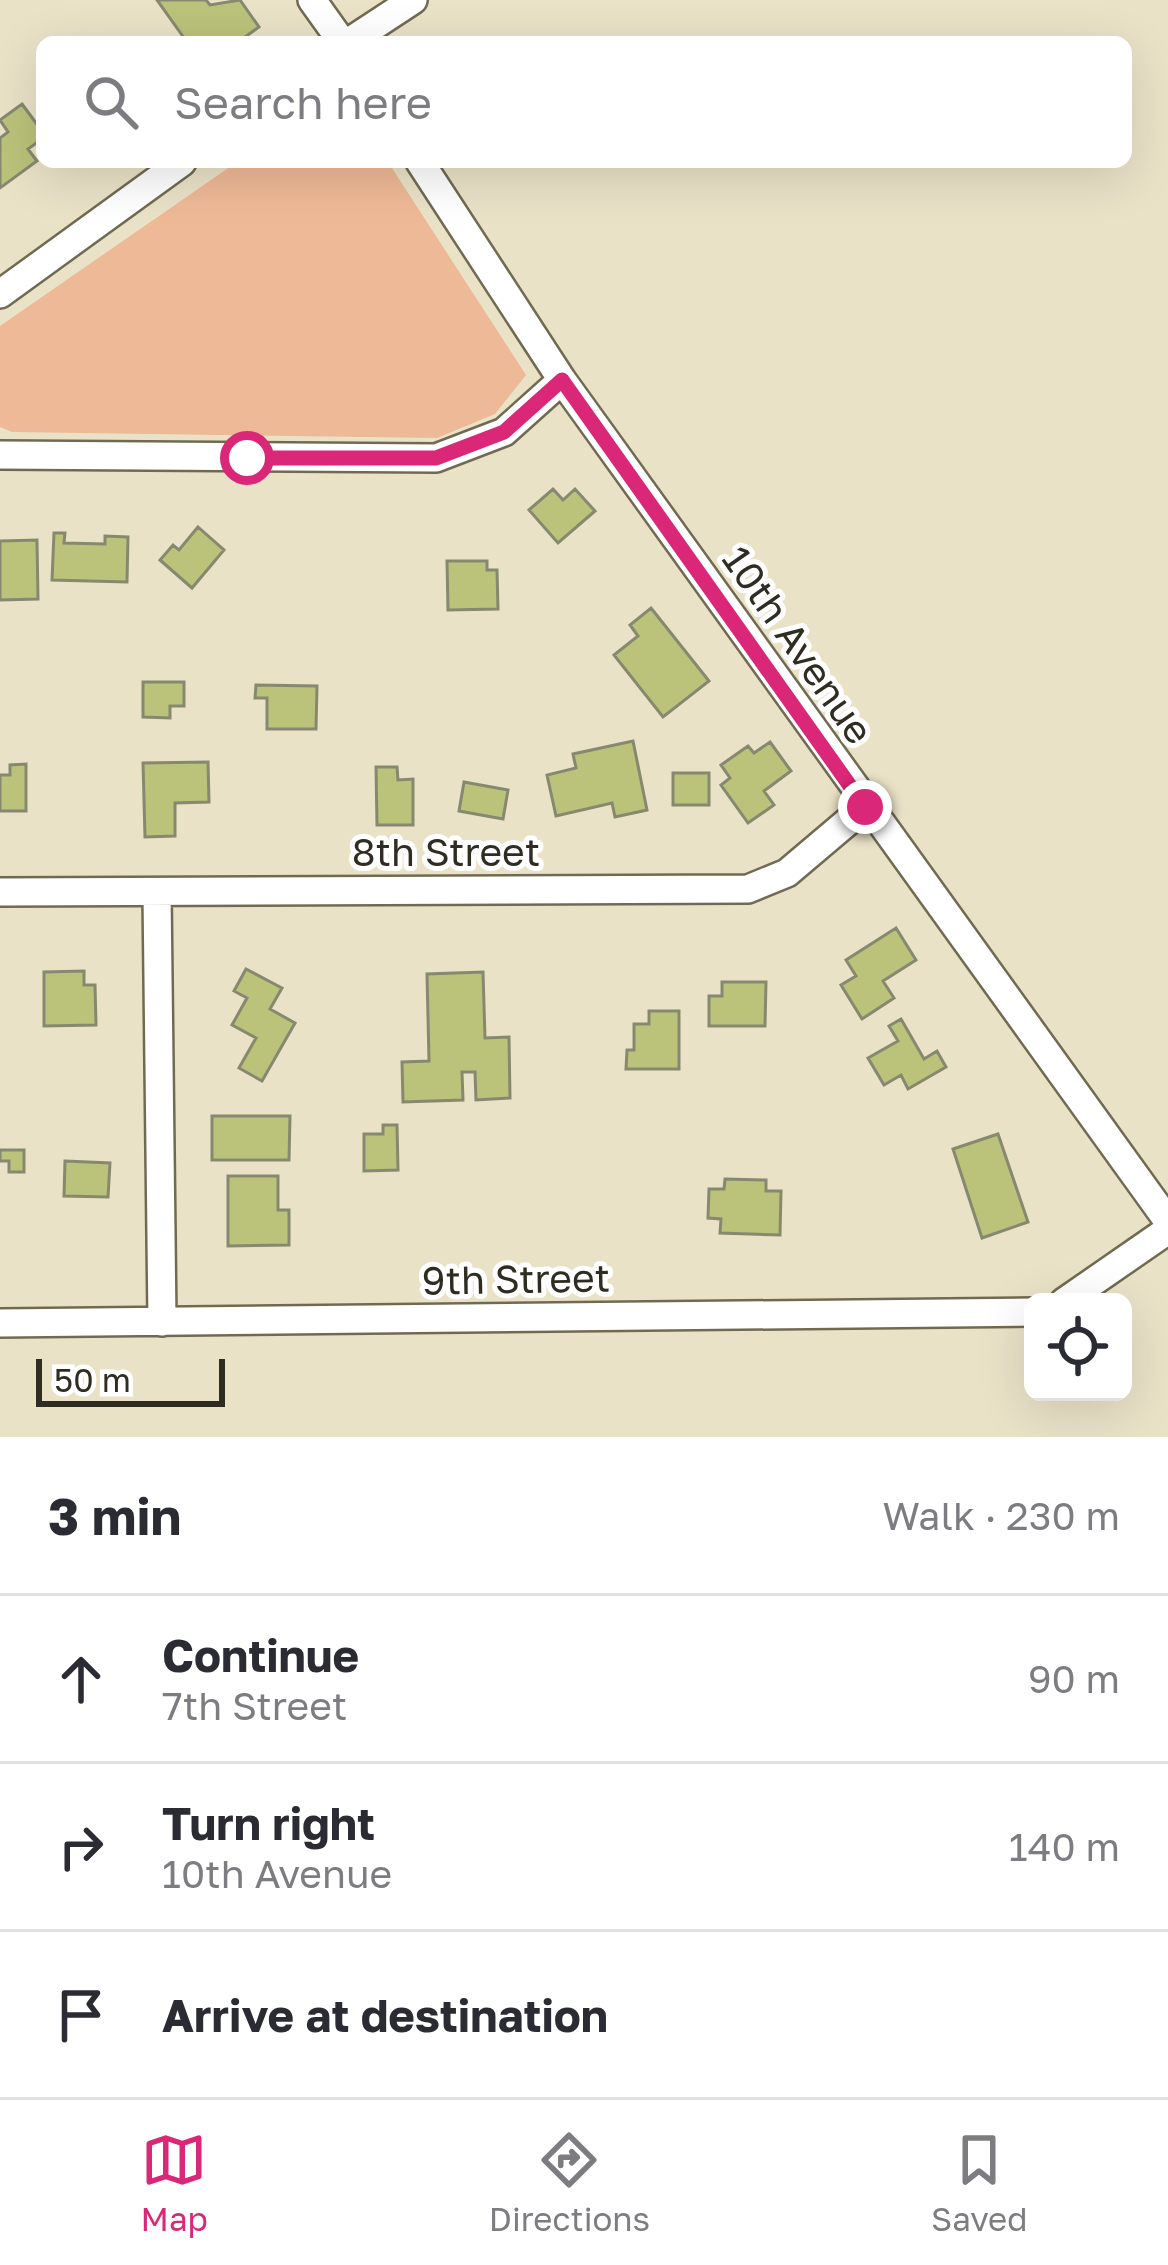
<!DOCTYPE html>
<html lang="en">
<head>
<meta charset="utf-8">
<style>
	body { margin:0; font-family:"Golos Text",sans-serif; background:#f2f2f3; color:#2b2b33 }
	.controls { position:absolute; right:36px; bottom:36px; display:grid; overflow:hidden; border-radius:18px; box-shadow:0 12px 48px #0002 }
	.controls button { width:108px; height:108px; display:grid; place-items:center; padding:0; border:0; border-bottom:3px solid #e1e1e2; background:#fff; color:#2b2b33; font:60px sans-serif }
	.scale { position:absolute; left:36px; bottom:30px; width:189px; box-sizing:border-box; padding-left:12px; border:6px solid #2f2c22; border-top:0; font-size:33px; line-height:42px; white-space:nowrap; color:#2f2c22; -webkit-text-stroke:9px #fff; paint-order:stroke }
	.stop { position:absolute; width:36px; height:36px; margin:-27px; border:9px solid #db2777; border-radius:50%; background:#fff }
	.stop.end { background:#db2777; border-color:#fff; box-shadow:0 3px 12px #0008 }
	.list { margin:0; padding:0; list-style:none }
	h2 { display:flex; justify-content:space-between; align-items:center; height:156px; margin:0; padding:0 48px; font-size:51px }
	h2 small { font-size:39px; font-weight:400; color:#7c7c81 }
	.list li { display:grid; grid-template-columns:78px 1fr auto; gap:36px; align-items:center; box-sizing:border-box; height:168px; padding:0 48px; border-top:3px solid #e1e1e2 }
	.list b { display:block; font-size:45px; white-space:nowrap }
	.list p { margin:0; font-size:39px; white-space:nowrap; color:#7c7c81 }
	.list em { font-size:39px; font-style:normal; color:#7c7c81 }
	.icon { flex:none; width:66px; height:66px; fill:none; stroke:currentColor; stroke-width:2; stroke-linecap:round; stroke-linejoin:round }
	.map { position:relative; flex:none; width:1168px; height:1437px; overflow:hidden }
	.search { position:absolute; background:#fff; box-shadow:0 12px 48px #0002; left:36px; right:36px; top:36px; height:132px; display:flex; align-items:center; gap:30px; box-sizing:border-box; padding:0 42px; border-radius:18px; color:#7c7c81; font-size:45px }
	.sheet { height:660px; background:#fff }
	nav { display:flex; justify-content:space-around; align-items:center; box-sizing:border-box; height:168px; border-top:3px solid #e1e1e2; background:#fff; font-size:33px; color:#7c7c81 }
	nav a { display:grid; justify-items:center; gap:6px }
	nav .on { color:#db2777 }
	.map>svg:first-child { display:block }
	.green { fill:#eeb996 }
	.building { fill:#bbc27a; stroke:#86896f; stroke-width:3 }
	.lines { fill:none; stroke-linecap:round; stroke-linejoin:round }
	.street-casing { stroke:#716a52; stroke-width:32 }
	.street { stroke:#fff; stroke-width:27 }
	.route { stroke:#db2777; stroke-width:15 }
	.labels { text-anchor:middle; stroke-width:10; stroke-linejoin:round; paint-order:stroke }
	.street-label { font-size:39px; fill:#2f2c22; stroke:#fff }
</style>
</head>
<body>
<div class="map">
<svg width="1168" height="1437" viewBox="0 0 1168 1437">
	<rect width="100%" height="100%" fill="#eae2c7"/>
	<path class="green" d="M237,162h151l138,213 -31,39 -58,24 -425,-6 -12,-5v-101z"/>
	<path class="building" d="M157,0h49l4,5 30,-5 19,27 -21,15h-51z
		M22,104l20,27v8l-14,10 9,12 -37,27v-50l8,-6 -8,-12z
		M553,489l10,11 12,-11 20,22 -37,32 -29,-33z
		M198,527l26,23 -32,38 -32,-28 13,-15 6,5z
		M54,533h11l-1,10 41,1v-8l23,1 -1,45 -75,-2z
		M37,540l1,59 -38,1v-59z
		M447,561h40v9h10l1,39 -50,1z
		M651,608l58,73 -46,36 -49,-62 24,-19 -8,-11z
		M143,682h41v24h-14v12l-27,-1z
		M256,685l61,1 -1,43h-49v-31h-12z
		M633,741l14,69 -32,7 -3,-14 -56,13 -9,-41 29,-7 -3,-14z
		M770,742l21,29 -27,20 10,14 -26,18 -27,-38 9,-7 -9,-13 27,-19 6,7z
		M208,762l1,40 -34,1v33l-30,1 -2,-74z
		M26,764v47h-26v-36h10v-10z
		M376,767h21l1,13 15,-1v46h-36z
		M673,773h36v32h-36z
		M464,782l44,8 -5,29 -44,-8z
		M896,928l20,32 -33,21 11,17 -32,21 -21,-34 15,-9 -10,-16z
		M246,969l36,19 -12,21 25,14 -33,58 -23,-13 17,-30 -24,-13 15,-27 -13,-7z
		M84,971v14h11l1,40 -52,1v-54z
		M483,972l2,66 24,-1 1,61 -34,2 -1,-28h-13l1,28 -60,2 -1,-40 27,-1 -2,-87z
		M722,982h44l-1,44h-56v-30h13z
		M649,1011h30v58h-53l1,-19h7v-26h15z
		M901,1019l23,40 13,-8 9,16 -38,22 -7,-14 -17,10 -16,-27 30,-17 -9,-15z
		M212,1116h78l-1,44h-77z
		M383,1125h14l1,45 -34,1v-37h19z
		M998,1134l30,88 -46,16 -29,-89z
		M0,1150h24v22h-15v-11h-9z
		M65,1161l45,2 -2,34 -44,-1z
		M228,1176h50v34h11v35l-61,1z
		M725,1179l41,1v11h15l-1,44 -60,-2 1,-14 -13,-1 1,-29h15z"/>
	<g class="lines">
		<g class="street-casing">
			<path id="street" d="M312,0l30,42
				M349,42l64,-42
				M420,162l142,218 606,841
				M0,294l182,-132
				M0,455l436,3 68,-26 58,-52
				M0,892l748,-3 39,-16 78,-66
				M157,893l5,429
				M1064,1302l104,-72
				M0,1323l1033,-11"/>
		</g>
		<use href="#street" class="street"/>
	</g>
	<g class="lines">
		<path class="route" d="M247,458h189l68,-26 58,-52 303,427"/>
	</g>
	<g class="labels">
		<g class="street-label">
			<text transform="translate(798 645) rotate(55)" y="14">10th Avenue</text>
			<text x="446" y="866">8th Street</text>
			<text transform="translate(516 1279) rotate(-1)" y="14">9th Street</text>
		</g>
	</g>
</svg>
<div class="controls">
<button><svg class="icon" aria-label="locate" viewBox="0 0 24 24"><circle cx="12" cy="12" r="6"/><path d="M12 2v4M12 18v4M2 12h4M18 12h4"/></svg></button>
</div>
<div class="scale">50 m</div>
<div class="stop" style="left:247px;top:458px"></div>
<div class="stop end" style="left:865px;top:807px"></div>
<div class="search"><svg class="icon" aria-label="search" viewBox="0 0 24 24"><circle cx="10" cy="10" r="6"/><path d="M15 15l6 6"/></svg>Search here</div>
</div>
<section class="sheet">
<h2>3 min<small>Walk · 230 m</small></h2>
<ul class="list">
<li><svg class="icon" aria-label="ahead" viewBox="0 0 24 24"><path d="M12 20V5M6 11l6-6 6 6"/></svg><div><b>Continue</b><p>7th Street</p></div><em>90 m</em></li>
<li><svg class="icon" aria-label="right" viewBox="0 0 24 24"><path d="M7 20v-9h11M14 6l5 5-5 5"/></svg><div><b>Turn right</b><p>10th Avenue</p></div><em>140 m</em></li>
<li><svg class="icon" aria-label="arrive" viewBox="0 0 24 24"><path d="M6 21V4h12l-3 4 3 4H6"/></svg><div><b>Arrive at destination</b></div></li>
</ul>
</section>
<nav>
<a class="on"><svg class="icon" aria-label="map" viewBox="0 0 24 24"><path d="M3 6l6-2 6 2 6-2v14l-6 2-6-2-6 2zM9 4v14M15 6v14"/></svg>Map</a>
<a><svg class="icon" aria-label="directions" viewBox="0 0 24 24"><path d="M12 3l9 9-9 9-9-9zM9 14v-3h6M13 9l2 2-2 2"/></svg>Directions</a>
<a><svg class="icon" aria-label="saved" viewBox="0 0 24 24"><path d="M7 4h10v16l-5-4-5 4z"/></svg>Saved</a>
</nav>
</body>
</html>
